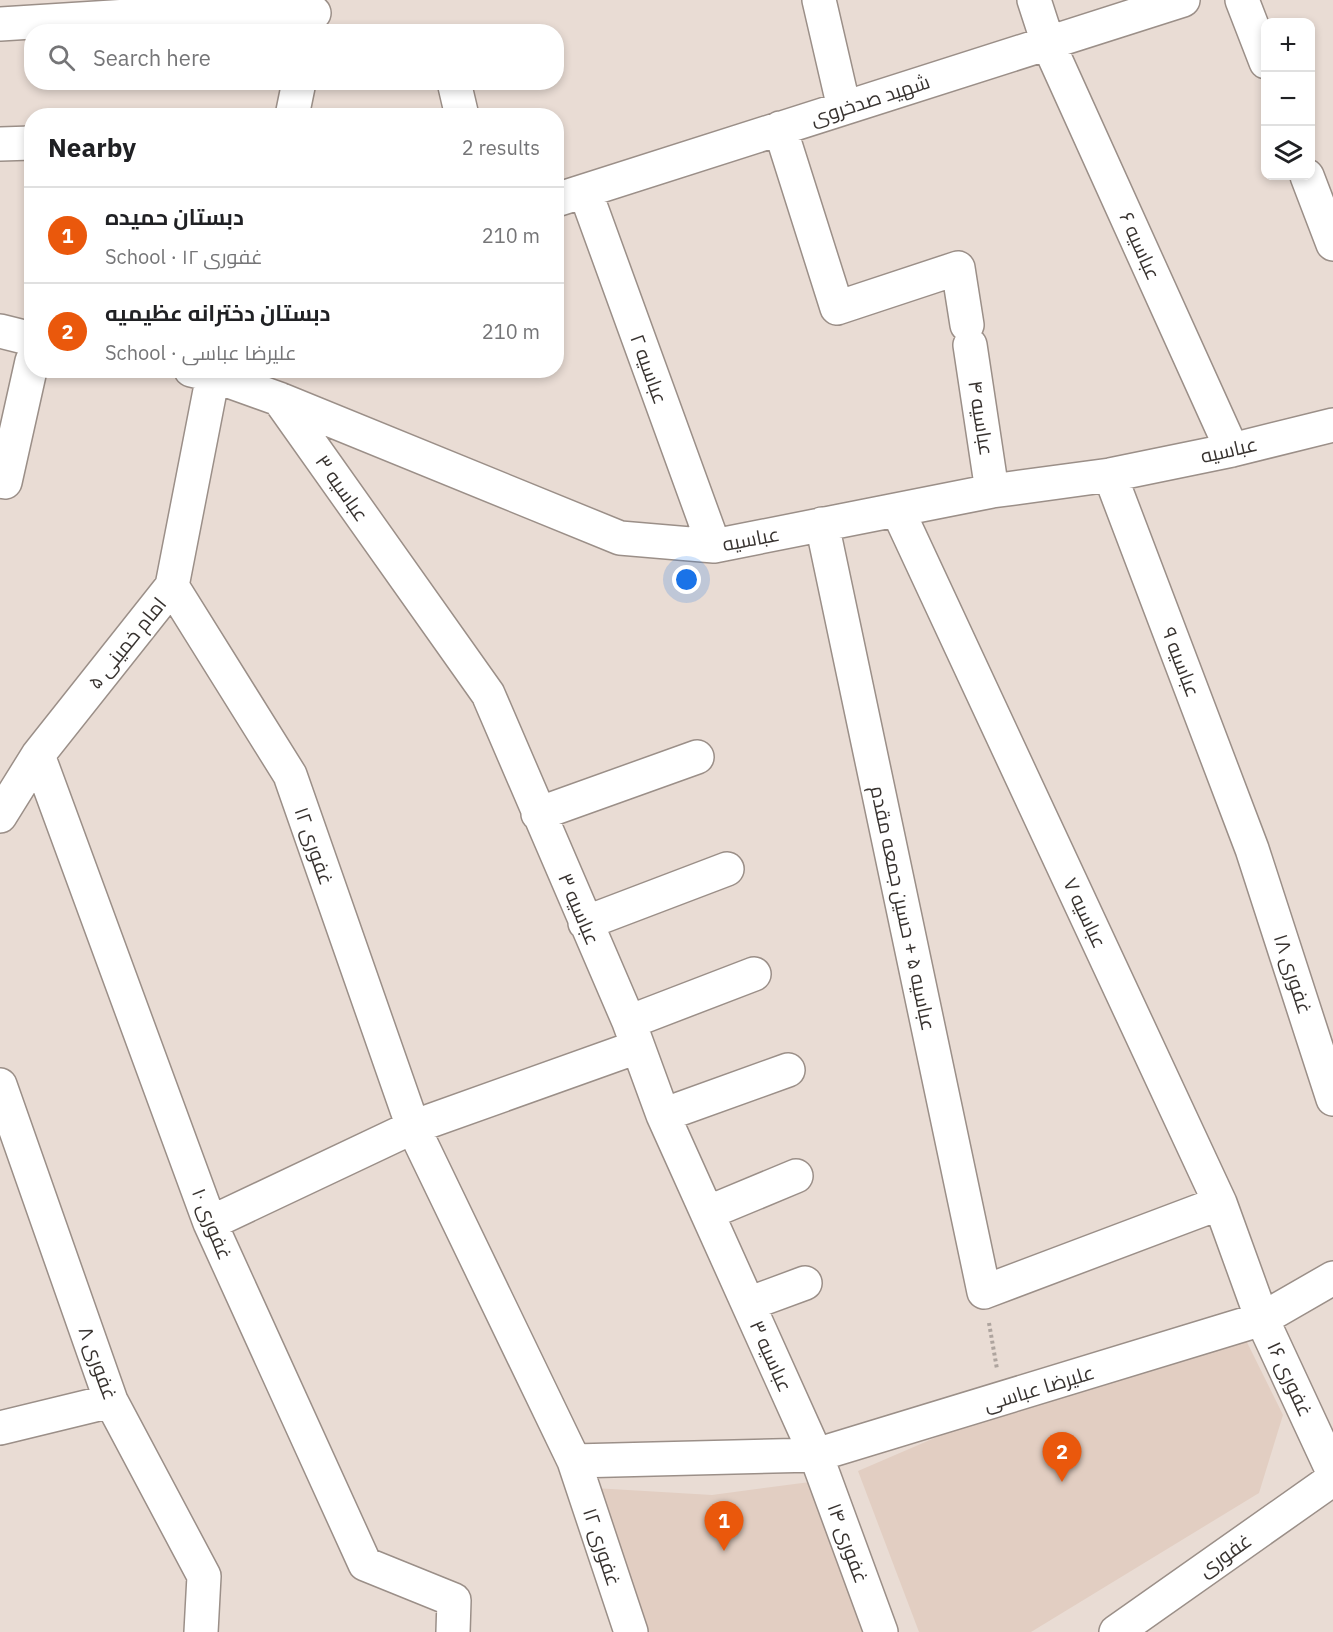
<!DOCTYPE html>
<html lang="en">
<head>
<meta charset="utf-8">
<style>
	body { margin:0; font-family:"IBM Plex Sans",Cairo,sans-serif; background:#f6f6f6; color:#202124 }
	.controls { position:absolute; right:18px; top:18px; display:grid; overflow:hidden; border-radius:12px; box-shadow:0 3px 9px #0003 }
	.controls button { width:54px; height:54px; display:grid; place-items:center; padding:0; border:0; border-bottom:2px solid #e0e0e0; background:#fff; color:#202124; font:30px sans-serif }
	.you { position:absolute; left:687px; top:580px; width:21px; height:21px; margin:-15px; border:4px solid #fff; border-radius:50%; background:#1a73e8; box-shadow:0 0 0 9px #1a73e833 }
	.badge { display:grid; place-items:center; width:39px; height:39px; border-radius:50%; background:#ea580c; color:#fff; font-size:20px; font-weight:700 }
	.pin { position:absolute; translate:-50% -50px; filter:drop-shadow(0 2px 3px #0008) }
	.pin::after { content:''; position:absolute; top:32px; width:21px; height:18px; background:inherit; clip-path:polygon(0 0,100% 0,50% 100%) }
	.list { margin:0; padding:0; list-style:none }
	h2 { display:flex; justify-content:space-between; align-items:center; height:78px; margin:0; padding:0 24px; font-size:26px }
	h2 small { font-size:20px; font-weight:400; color:#757577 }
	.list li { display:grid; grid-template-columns:39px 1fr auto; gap:18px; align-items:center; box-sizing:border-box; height:96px; padding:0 24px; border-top:2px solid #e0e0e0 }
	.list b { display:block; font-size:22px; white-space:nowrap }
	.list p { margin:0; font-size:20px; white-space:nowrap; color:#757577 }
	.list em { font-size:20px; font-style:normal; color:#757577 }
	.icon { flex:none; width:33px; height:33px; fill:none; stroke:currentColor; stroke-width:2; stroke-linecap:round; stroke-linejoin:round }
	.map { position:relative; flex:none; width:1333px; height:1632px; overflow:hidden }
	.search { position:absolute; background:#fff; box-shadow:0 3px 9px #0003; left:24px; top:24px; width:540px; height:66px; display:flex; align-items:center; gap:15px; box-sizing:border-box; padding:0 21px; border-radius:24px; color:#757577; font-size:22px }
	.panel { position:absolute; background:#fff; box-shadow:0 3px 9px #0003; left:24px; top:108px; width:540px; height:270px; border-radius:24px }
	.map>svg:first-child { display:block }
	.built { fill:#e2cec2 }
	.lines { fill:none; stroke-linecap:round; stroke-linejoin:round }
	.minor-casing { stroke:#9b8f88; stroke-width:36 }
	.path { stroke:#aea49e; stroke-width:4; stroke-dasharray:3 3; stroke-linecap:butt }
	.minor { stroke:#fff; stroke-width:33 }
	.labels { text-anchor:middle; stroke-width:5; stroke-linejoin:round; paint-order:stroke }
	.street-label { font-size:20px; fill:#383330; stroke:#fff }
</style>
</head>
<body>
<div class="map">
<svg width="1333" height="1632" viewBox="0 0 1333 1632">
	<rect width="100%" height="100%" fill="#e9dcd4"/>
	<path class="built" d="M1231,1310l52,105 -24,78 -228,139h-112l-61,-161z
		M810,1482l53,150h-222l-47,-144 118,7z"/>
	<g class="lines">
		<g class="minor-casing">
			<path id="minor" d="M819,0l25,108
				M1034,0l14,43 184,407
				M1242,0l24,62
				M0,24l144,-9 170,-2
				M454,82l8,34
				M292,116l7,-34
				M780,128l57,180 121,-40 9,57
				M0,144l32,-1
				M1307,176l26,68
				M585,191l129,355
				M556,200l627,-200
				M0,331l32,8
				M970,345l22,146
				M191,370l21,5 67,24 341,139 94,8 278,-55 118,-16 122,-25 101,-25
				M279,399l209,295 141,328 34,93 153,340 65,177
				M1110,475l142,374 81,250
				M5,482l27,-121
				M898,511l322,692 42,116 71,153
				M822,524l162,768 236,-89
				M172,586l118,189 123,352 161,334 57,171
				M38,755l172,468 155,341 89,36 -1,32
				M538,814l159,-57
				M0,816l38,-61 134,-169 42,-216
				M585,923l142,-54
				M629,1022l125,-48
				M0,1085l111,316 93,175 -3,56
				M663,1115l125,-45
				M707,1213l89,-37
				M210,1223l203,-96 224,-80
				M748,1304l57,-21
				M0,1428l111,-27
				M574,1461l242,-6 446,-136 71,-41
				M1116,1632l217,-153"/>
		</g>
		<path class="path" d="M989,1323l8,46"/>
		<use href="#minor" class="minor"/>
	</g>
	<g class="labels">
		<g class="street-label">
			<text transform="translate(870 100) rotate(-18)" y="7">شهید صدخروی</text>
			<text transform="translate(1140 246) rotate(66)" y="7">عباسیه ۶</text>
			<text transform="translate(649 369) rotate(70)" y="7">عباسیه ۲</text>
			<text transform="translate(981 418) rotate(81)" y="7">عباسیه ۴</text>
			<text transform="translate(1229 450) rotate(-13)" y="7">عباسیه</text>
			<text transform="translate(342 488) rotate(55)" y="7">عباسیه ۳</text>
			<text transform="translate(751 539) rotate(-11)" y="7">عباسیه</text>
			<text transform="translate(127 643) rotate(-51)" y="7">امام خمینی ۵</text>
			<text transform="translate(1181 662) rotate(69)" y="7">عباسیه ۹</text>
			<text transform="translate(314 846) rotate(71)" y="7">غفوری ۱۲</text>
			<text transform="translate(903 908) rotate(78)" y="7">عباسیه ۵ + حسین جمعه مقدم</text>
			<text transform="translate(579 909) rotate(67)" y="7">عباسیه ۳</text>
			<text transform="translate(1085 913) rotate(65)" y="7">عباسیه ۷</text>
			<text transform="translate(1293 974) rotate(72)" y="7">غفوری ۱۸</text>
			<text transform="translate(212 1224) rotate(68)" y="7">غفوری ۱۰</text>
			<text transform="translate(771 1356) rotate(66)" y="7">عباسیه ۳</text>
			<text transform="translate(98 1363) rotate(70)" y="7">غفوری ۸</text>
			<text transform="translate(1290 1379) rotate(65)" y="7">غفوری ۱۶</text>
			<text transform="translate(1039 1388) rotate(-17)" y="7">علیرضا عباسی</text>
			<text transform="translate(848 1543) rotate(70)" y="7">غفوری ۱۴</text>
			<text transform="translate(602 1547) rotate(72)" y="7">غفوری ۱۲</text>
			<text transform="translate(1225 1555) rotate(-35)" y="7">غفوری</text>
		</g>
	</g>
</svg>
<div class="controls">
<button>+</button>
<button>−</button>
<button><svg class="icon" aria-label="layers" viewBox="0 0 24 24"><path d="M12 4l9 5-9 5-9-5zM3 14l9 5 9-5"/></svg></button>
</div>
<div class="you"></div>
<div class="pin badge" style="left:724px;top:1551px">1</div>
<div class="pin badge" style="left:1062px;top:1482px">2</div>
<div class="search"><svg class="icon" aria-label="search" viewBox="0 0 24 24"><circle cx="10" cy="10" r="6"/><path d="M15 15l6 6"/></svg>Search here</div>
<section class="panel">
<h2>Nearby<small>2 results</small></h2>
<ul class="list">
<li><span class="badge">1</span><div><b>دبستان حمیده</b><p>School · غفوری ۱۲</p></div><em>210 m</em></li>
<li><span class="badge">2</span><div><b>دبستان دخترانه عظیمیه</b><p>School · علیرضا عباسی</p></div><em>210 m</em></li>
</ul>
</section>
</div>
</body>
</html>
